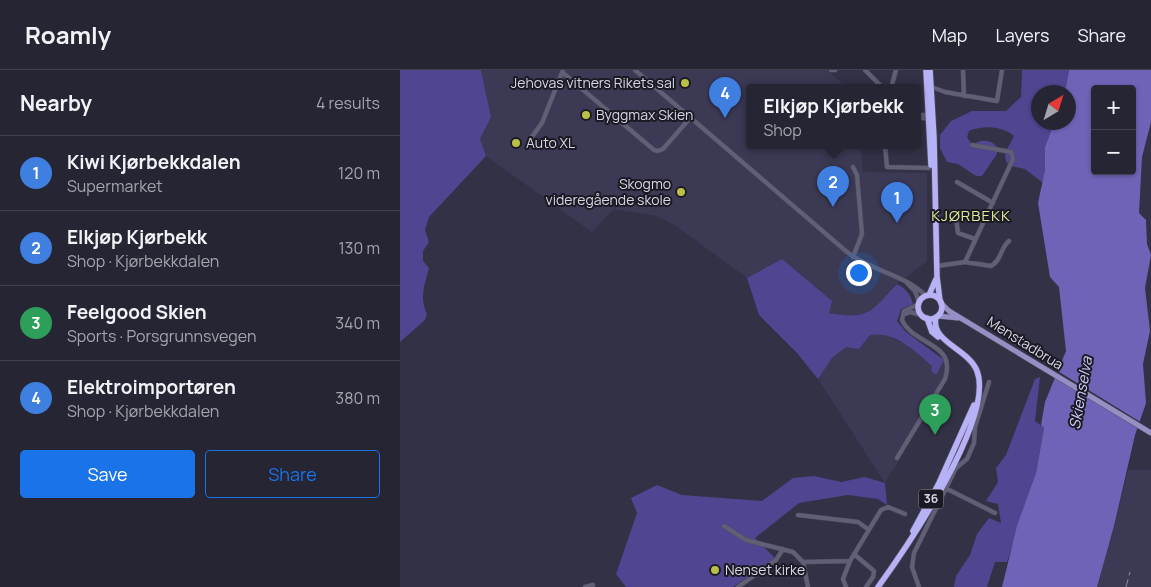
<!DOCTYPE html>
<html lang="en">
<head>
<meta charset="utf-8">
<style>
	body { margin:0; font-family:Manrope,sans-serif; background:#323140; color:#f1f3f6 }
	.controls { position:absolute; right:15px; top:15px; display:grid; overflow:hidden; border-radius:5px; box-shadow:0 1px 4px #0004 }
	.controls button { width:45px; height:45px; display:grid; place-items:center; padding:0; border:0; border-bottom:1px solid #42424f; background:#262534; color:#f1f3f6; font:25px sans-serif }
	.compass { position:absolute; left:631px; top:15px; width:45px; height:45px; border-radius:50%; background:#262534; box-shadow:0 1px 4px #0004; rotate:38deg }
	.you { position:absolute; left:458px; top:202px; width:18px; height:18px; margin:-12px; border:4px solid #fff; border-radius:50%; background:#1a73e8; box-shadow:0 0 0 8px #1a73e833 }
	.badge { display:grid; place-items:center; width:32px; height:32px; border-radius:50%; background:#1a73e8; color:#fff; font-size:16px; font-weight:700 }
	.pin { position:absolute; translate:-50% -41px; filter:drop-shadow(0 1px 2px #0008) }
	.pin::after { content:''; position:absolute; top:26px; width:18px; height:15px; background:inherit; clip-path:polygon(0 0,100% 0,50% 100%) }
	.popup { position:absolute; left:346px; top:14px; width:175px; height:65px; box-sizing:border-box; display:grid; place-content:center; border-radius:5px; background:#262534; filter:drop-shadow(0 1px 4px #0005); font-size:16px; white-space:nowrap; color:#a4a5ac }
	.popup b { font-size:19px; color:#f1f3f6 }
	.popup::after { content:''; position:absolute; left:50%; top:100%; margin-left:-10px; border:10px solid transparent; border-top-color:#262534 }
	.list { margin:0; padding:0; list-style:none }
	h2 { display:flex; justify-content:space-between; align-items:center; height:65px; margin:0; padding:0 20px; font-size:21px }
	h2 small { font-size:16px; font-weight:400; color:#a4a5ac }
	.list li { display:grid; grid-template-columns:32px 1fr auto; gap:15px; align-items:center; box-sizing:border-box; height:75px; padding:0 20px; border-top:1px solid #42424f }
	.list b { display:block; font-size:19px; white-space:nowrap }
	.list p { margin:0; font-size:16px; white-space:nowrap; color:#a4a5ac }
	.list em { font-size:16px; font-style:normal; color:#a4a5ac }
	.actions { display:flex; gap:10px; padding:15px 20px }
	.actions a { flex:1; padding:11px 0; border:1px solid #1a73e8; border-radius:5px; text-align:center; font-size:18px; color:#1a73e8 }
	.actions .main { background:#1a73e8; color:#fff }
	.map { position:relative; flex:none; width:751px; height:517px; overflow:hidden }
	header { display:flex; align-items:center; gap:30px; box-sizing:border-box; height:70px; padding:0 25px; background:#262534; border-bottom:1px solid #42424f }
	header strong { font-size:24px }
	nav { display:flex; gap:28px; margin-inline-start:auto; font-size:18px }
	main { display:flex }
	aside { flex:1; background:#262534 }
	.map>svg:first-child { display:block }
	.built { fill:#3b3954 }
	.green { fill:#504591 }
	.water { fill:#6e63b7; fill-rule:evenodd }
	.pier { fill:#323146 }
	.lines { fill:none; stroke-linecap:round; stroke-linejoin:round }
	.minor-casing { stroke:#4f4d5f; stroke-width:5 }
	.major-casing { stroke:#4f4d5f; stroke-width:6 }
	.highway-casing { stroke:#4f4d5f; stroke-width:7 }
	.minor { stroke:#605f76; stroke-width:4 }
	.major { stroke:#9490c3; stroke-width:5 }
	.highway { stroke:#b7b1f6; stroke-width:5.5 }
	.rail { stroke:#8e8d9e; stroke-width:1; stroke-dasharray:8 4; stroke-linecap:butt }
	.poi-dot { fill:#bac045; stroke:#1b1a24; stroke-width:2 }
	.labels { text-anchor:middle; stroke-width:4; stroke-linejoin:round; paint-order:stroke }
	.shield { fill:#1b1a24; stroke:#9e9eaa; stroke-width:1 }
	.shield-label { font-size:12px; font-weight:bold; fill:#d6d6e3 }
	.poi-label { font-size:14px; fill:#d6d6e3; stroke:#1b1a24; text-anchor:start }
	.street-label { font-size:14px; fill:#d6d6e3; stroke:#1b1a24 }
	.neighbourhood-label { font-size:15px; letter-spacing:1px; fill:#e4ea9c; stroke:#1b1a24 }
	.water-label { font-size:15px; font-style:italic; fill:#d1cffd; stroke:#1b1a24 }
</style>
</head>
<body>
<header>
<strong>Roamly</strong>
<nav><a>Map</a><a>Layers</a><a>Share</a></nav>
</header>
<main>
<aside>
<h2>Nearby<small>4 results</small></h2>
<ul class="list">
<li><span class="badge" style="background:#3f7fe0">1</span><div><b>Kiwi Kjørbekkdalen</b><p>Supermarket</p></div><em>120 m</em></li>
<li><span class="badge" style="background:#3f7fe0">2</span><div><b>Elkjøp Kjørbekk</b><p>Shop · Kjørbekkdalen</p></div><em>130 m</em></li>
<li><span class="badge" style="background:#2e9e5b">3</span><div><b>Feelgood Skien</b><p>Sports · Porsgrunnsvegen</p></div><em>340 m</em></li>
<li><span class="badge" style="background:#3f7fe0">4</span><div><b>Elektroimportøren</b><p>Shop · Kjørbekkdalen</p></div><em>380 m</em></li>
</ul>
<div class="actions"><a class="main">Save</a><a>Share</a></div>
</aside>
<div class="map">
<svg width="751" height="517" viewBox="0 0 751 517">
	<rect width="100%" height="100%" fill="#323146"/>
	<path class="built" d="M81,0h346l20,18h-98v58h111l3,26 64,1v88l-30,23 -25,28 -22,5 -22,-4 -46,-54 -35,19 -71,-52 -19,-10 -43,-7 -22,23 -106,-76 -6,-17 11,-22z
		M480,263l28,12 25,21 2,9 9,-15 6,10 -14,30 -51,83 -67,-104 14,-21 14,-12 13,3 11,-14z
		M728,400h23v117h-54l9,-33 1,-16 4,1z"/>
	<path class="green" d="M0,0h81l10,47 -11,22 6,17 -57,61 -4,13 4,12 -6,9v10l6,7c-4,16 -10,30 -2,46l-2,6 -25,22z
		M622,0h47l-4,22h-27v30l16,1 -9,24v23l-2,13 -18,-14 -14,-3 -5,-4 -1,-9 9,-17c-12,-10 -30,-11 -45,-5l-2,6 5,8c8,-6 19,-6 25,2v7l-15,22h-6l-18,-12 -11,-2 -7,-14v-13l11,-14 21,-10h34l15,-14z
		M382,189l50,42 -3,12c41,7 41,-1 68,-29 10,5 13,10 16,20l-12,5 -4,12 9,11 38,28 -8,15 -5,-4 1,-5c-17,-15 -37,-35 -62,-31l-11,14 -13,-2 -14,11 -14,21 -21,-26 -38,-38 -12,-37z
		M640,307l-5,44 9,7 -8,45 -29,89h-12l-8,25h-33l2,-11 14,-21 7,-21 12,-16 12,5 -3,-19 -12,-3 12,-19 -2,-14 10,-13 29,-76z
		M414,406l27,6 24,-5 20,6 2,22 -9,-6 -30,-4 -49,8 -44,35 20,20 -42,29h-107l-10,-13 21,-61 -6,-15 26,-13 25,10 80,6 31,-23z"/>
	<path class="water" d="M669,0h82v52l-9,35 -3,56 7,7 1,24 4,11 -6,33 5,43 -7,33 3,39 -11,32 -21,91 -17,61h-95l15,-61 19,-53 8,-45 -3,-3 4,-23 21,-51 -7,-64 -9,-10 -12,-74 7,-33v-23l9,-24 14,-1v-30h-3zM695,19h37v82h-37z"/>
	<path class="pier" d="M656,300l86,53 -3,6 -85,-53z"/>
	<g class="lines">
		<g class="minor-casing">
			<path id="minor" d="M235,0l212,182c24,19 57,22 79,44
				M431,0h4
				M465,0l18,18
				M563,0l1,26
				M162,2l92,78 4,1 5,-2 27,-31
				M529,16l16,6 52,9 5,-31
				M491,18l5,-18
				M517,45h12
				M517,47l12,2
				M131,68l11,-15 21,-53
				M485,76l2,21 42,1
				M453,97l4,8 5,59 -9,23
				M557,112l36,21
				M555,141l3,22 17,6
				M565,192l26,4c11,-6 9,-18 18,-25
				M537,196l28,-4 48,-103 -2,-7 -39,-7
				M507,213l8,8 4,11
				M503,245l7,-3 11,3
				M497,388l48,-79c12,-37 -31,-33 -43,-59l2,-9 15,-7
				M547,419l48,24
				M398,445l60,7 11,8
				M324,456l22,14 47,12 10,10 5,25
				M454,484l20,17 -1,6 -7,10
				M403,492l47,-1 31,-51 7,-3 17,7
				M185,517l8,-2
				M338,517l38,-27 7,-11
				M446,517l-3,-8 7,-18
				M519,517l-7,-20 2,-14 42,-85 11,-9 7,-16 1,-16 14,-45"/>
		</g>
		<g class="major-casing">
			<path id="major" d="M541,233l8,8 202,122
				M538,246l20,2"/>
		</g>
		<g class="highway-casing">
			<path id="highway" d="M526,0l5,95
				M530,0l4,68 3,139 3,24
				M529,225l7,-16
				M518 237a12 12 0 1 1 24 0a12 12 0 1 1-24 0Z
				M527,248l5,14 6,5
				M513,461l26,-48 35,-78
				M478,517c29,-40 117,-169 99,-216 -8,-22 -47,-29 -41,-54"/>
		</g>
		<use href="#minor" class="minor"/>
		<use href="#major" class="major"/>
		<use href="#highway" class="highway"/>
		<path class="rail" d="M726,517l4,-15"/>
	</g>
	<g class="poi-dot">
		<circle cx="285" cy="13" r="5"/>
		<circle cx="186" cy="45" r="5"/>
		<circle cx="116" cy="73" r="5"/>
		<circle cx="281" cy="122" r="5"/>
		<circle cx="315" cy="500" r="5"/>
	</g>
	<g class="labels">
		<rect class="shield" x="518.5" y="419.5" width="25" height="19" rx="4"/>
		<g class="shield-label">
			<text x="531" y="433">36</text>
		</g>
		<g class="poi-label">
			<text x="275" y="18" text-anchor="end">Jehovas vitners Rikets sal</text>
			<text x="196" y="50">Byggmax Skien</text>
			<text x="126" y="78">Auto XL</text>
			<text x="271" y="119" text-anchor="end">Skogmo<tspan x="271" dy="16">videregående skole</tspan></text>
			<text x="325" y="505">Nenset kirke</text>
		</g>
		<g class="street-label">
			<text transform="translate(625 273) rotate(32)" y="5">Menstadbrua</text>
		</g>
		<g class="neighbourhood-label">
			<text x="571" y="151">KJØRBEKK</text>
		</g>
		<g class="water-label">
			<text transform="translate(681 323) rotate(-80)" y="5">Skienselva</text>
		</g>
	</g>
</svg>
<div class="controls">
<button>+</button>
<button>−</button>
</div>
<svg class="compass" viewBox="-18 -18 36 36"><path d="M0-13l5 13h-10z" fill="#e53935"/><path d="M0 13l5-13h-10z" fill="#a4a5ac"/></svg>
<div class="you"></div>
<div class="pin badge" style="left:497px;top:153px;background:#3f7fe0">1</div>
<div class="pin badge" style="left:433px;top:137px;background:#3f7fe0">2</div>
<div class="popup"><b>Elkjøp Kjørbekk</b>Shop</div>
<div class="pin badge" style="left:535px;top:365px;background:#2e9e5b">3</div>
<div class="pin badge" style="left:325px;top:48px;background:#3f7fe0">4</div>
</div>
</main>
</body>
</html>
